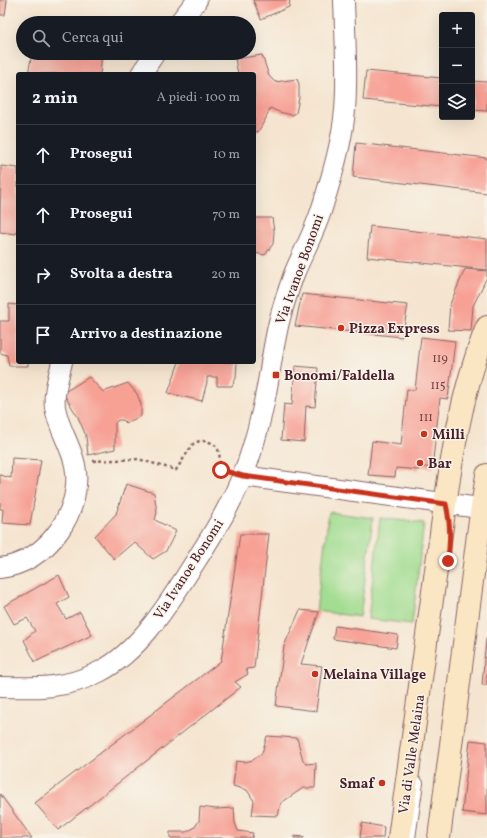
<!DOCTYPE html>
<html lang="it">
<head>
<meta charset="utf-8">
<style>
	body { margin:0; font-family:Vollkorn,serif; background:#20242c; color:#f1f3f6 }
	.controls { position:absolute; right:12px; top:12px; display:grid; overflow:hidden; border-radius:4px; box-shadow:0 4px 16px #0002 }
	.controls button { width:36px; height:36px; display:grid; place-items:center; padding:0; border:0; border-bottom:1px solid #363941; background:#171b24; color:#f1f3f6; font:20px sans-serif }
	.stop { position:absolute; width:12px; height:12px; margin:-9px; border:3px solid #c8321e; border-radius:50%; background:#fff }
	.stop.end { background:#c8321e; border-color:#fff; box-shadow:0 1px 4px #0008 }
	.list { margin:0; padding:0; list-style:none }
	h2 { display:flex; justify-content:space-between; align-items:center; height:52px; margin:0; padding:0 16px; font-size:17px }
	h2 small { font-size:13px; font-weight:400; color:#9ea1a6 }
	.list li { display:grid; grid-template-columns:26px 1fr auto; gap:12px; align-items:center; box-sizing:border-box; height:60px; padding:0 16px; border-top:1px solid #363941 }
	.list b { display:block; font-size:15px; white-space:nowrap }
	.list em { font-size:13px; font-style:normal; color:#9ea1a6 }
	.icon { flex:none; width:22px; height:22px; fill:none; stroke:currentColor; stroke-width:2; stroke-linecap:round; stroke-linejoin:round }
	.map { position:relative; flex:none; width:487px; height:838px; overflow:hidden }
	.search { position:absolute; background:#171b24; box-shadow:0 4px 16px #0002; left:16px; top:16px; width:240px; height:44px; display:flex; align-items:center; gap:10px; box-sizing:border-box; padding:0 14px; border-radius:22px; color:#9ea1a6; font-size:15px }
	.panel { position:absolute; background:#171b24; box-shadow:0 4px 16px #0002; left:16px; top:72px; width:240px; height:292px; border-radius:4px }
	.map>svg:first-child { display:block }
	.green { fill:#a2dd91; stroke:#767e5e }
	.building { fill:#f7a195 }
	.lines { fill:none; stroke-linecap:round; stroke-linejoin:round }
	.service-casing { stroke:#866465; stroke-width:12 }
	.minor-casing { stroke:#866465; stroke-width:22 }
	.secondary-casing { stroke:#866465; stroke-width:24 }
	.path { stroke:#866465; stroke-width:2.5; stroke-dasharray:3 3; stroke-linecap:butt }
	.service { stroke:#fff; stroke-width:10 }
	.minor { stroke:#fff; stroke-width:20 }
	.secondary { stroke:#fbe6c4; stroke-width:22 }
	.route { stroke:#c8321e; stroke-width:5 }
	.poi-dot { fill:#c8321e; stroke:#f7f3e8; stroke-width:1.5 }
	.labels { text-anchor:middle; stroke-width:3; stroke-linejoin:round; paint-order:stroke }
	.number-label { font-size:12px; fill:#754046 }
	.street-label { font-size:14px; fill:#4a1f2b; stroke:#f7f3e8 }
	.poi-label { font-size:14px; font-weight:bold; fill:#4a1f2b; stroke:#f7f3e8; text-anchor:start }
</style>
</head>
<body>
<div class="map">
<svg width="487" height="838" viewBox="0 0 487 838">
	<rect width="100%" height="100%" fill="#f7f3e8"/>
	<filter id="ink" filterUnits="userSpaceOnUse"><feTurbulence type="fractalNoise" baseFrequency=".025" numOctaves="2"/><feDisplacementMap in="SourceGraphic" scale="8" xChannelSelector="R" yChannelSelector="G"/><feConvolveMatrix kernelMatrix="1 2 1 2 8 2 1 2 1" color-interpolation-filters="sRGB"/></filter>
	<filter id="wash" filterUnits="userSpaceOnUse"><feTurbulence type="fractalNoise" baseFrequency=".012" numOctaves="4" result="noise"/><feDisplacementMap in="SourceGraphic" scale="16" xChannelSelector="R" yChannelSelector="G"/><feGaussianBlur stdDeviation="0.9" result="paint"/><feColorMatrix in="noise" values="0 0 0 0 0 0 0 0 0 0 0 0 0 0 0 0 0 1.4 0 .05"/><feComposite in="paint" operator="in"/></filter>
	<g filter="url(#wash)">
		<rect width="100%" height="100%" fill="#f5e5d0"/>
		<path class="green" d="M329,512l44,6 -13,99 -44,-6z
			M380,518l44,5 -12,101 -44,-5z"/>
		<g id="blocks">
			<path class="building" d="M0,0h7l-2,15h-5z
				M253,0h37l-1,7 -28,12z
				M32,53h30v3l7,-1 1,-2h32l-2,21h-72z
				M262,55l7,21 6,6 22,-3 2,5v14l-3,15 -4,2 -13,-3 -9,-4 -4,10 -8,14 -4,-1v-57h-16l-3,-15z
				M366,71l76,7v29l-79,-7z
				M472,81l15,1v29l-15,-1z
				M356,143l131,15v35l-134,-16z
				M1,166l17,2v61l-2,5 -16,-2z
				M254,218h18l2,13 -1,13 -8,11 -11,-2z
				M370,226l117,13v31l-120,-13z
				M465,269l22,2v6l-14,29 -2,25 -23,-1 2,-26z
				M302,294l106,11 -6,32 -107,-11z
				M9,304l9,1v57h10v4h-19l-2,-11 -7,-2v-32h9z
				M421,337l34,4 -7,58 -8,-1 -8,70 -13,-2v4l-23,-2 -1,9 -27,-2 4,-34 29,4 6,-56 8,1z
				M179,362h58l-1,16 -4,8h-15v-9h-10v5l-5,19 -34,-8z
				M295,366l23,2 -3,39 -9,-1 -2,36 -23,-2 3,-36 8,1z
				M89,377l14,15 25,-9 9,11 4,10v12l-15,7 -3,-3h-5l-3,3v26l-27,6 -2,-19 -8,-19 -15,-24z
				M12,458l29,2 -11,65 -28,-2 1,-14h-3v-34l11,3z
				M126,484l28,9 3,19 -2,8 21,11 -10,20 -13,8 -19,-17 -20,17 -19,-23 21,-22z
				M240,534h29l-15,134 -8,1 2,5 -13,8 6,5 -183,143 -23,-27 186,-142z
				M59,575l10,22 -12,7 9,15 14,-7 12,23 -57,27 -11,-22 11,-9 -8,-13 -13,6 -10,-18z
				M300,610l19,2 -18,52 21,2 -6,45 -40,-5 8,-60z
				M335,626l63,9 -2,13 -63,-9z
				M486,639h1v46h-5z
				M267,736l30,2 6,22 3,4 10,-1 -1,25h-12l-22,15 -3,13 -26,-1 2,-14 -7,-11 -14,-4 3,-25 9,1 8,-2 9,-7z
				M470,740l17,2v73l-25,-3z
				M0,794l32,44h-32z
				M200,807l16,2 18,-1 1,15 3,8 15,2 -1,5h-82v-6h16l8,-4 5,-7z
				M362,823l22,4 -1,11h-23z
				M294,836l10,1v1h-10z"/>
		</g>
	</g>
	<g filter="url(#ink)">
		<use href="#blocks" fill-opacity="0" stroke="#866465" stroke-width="1"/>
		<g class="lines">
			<g class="service-casing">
				<path id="service" d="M410,838l8,-55"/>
			</g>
			<g class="minor-casing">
				<path id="minor" d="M179,23l18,-23
					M141,74l14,-21
					M243,476l244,33
					M0,568c47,-5 84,-58 75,-103 -4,-20 -17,-37 -20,-58 -2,-15 4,-31 7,-45
					M0,687c36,1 66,2 99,-15 38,-19 67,-64 89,-99 26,-40 52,-81 65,-127 7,-23 12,-46 16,-70 3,-19 6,-39 11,-58 4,-15 9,-30 14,-44 9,-22 21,-43 28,-66 10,-32 20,-65 23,-98 3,-37 0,-74 -1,-110"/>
			</g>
			<g class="secondary-casing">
				<path id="secondary" d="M399,838c13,-92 26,-184 38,-275 11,-80 20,-161 50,-236
					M439,838l40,-311 8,-52"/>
			</g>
			<path class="path" d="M93,461l45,-2 38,11 17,-26c4,-3 10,-4 16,-2 14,4 9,17 12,28l3,1"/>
			<use href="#service" class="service"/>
			<use href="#minor" class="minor"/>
			<use href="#secondary" class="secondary"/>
		</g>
	</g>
	<g class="lines" filter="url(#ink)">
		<path class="route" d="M221,470l22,6 203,28c5,23 4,34 2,57"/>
	</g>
	<g class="poi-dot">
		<circle cx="341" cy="328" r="4"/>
		<rect x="272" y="371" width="8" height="8" rx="2"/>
		<circle cx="424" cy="434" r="4"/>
		<circle cx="420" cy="463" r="4"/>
		<circle cx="315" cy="674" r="4"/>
		<circle cx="382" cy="783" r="4"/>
	</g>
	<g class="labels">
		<g class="number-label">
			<text x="440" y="362">119</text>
			<text x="438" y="389">115</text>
			<text x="426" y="421">111</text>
		</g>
		<g class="street-label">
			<text transform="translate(299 269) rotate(-70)" y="5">Via Ivanoe Bonomi</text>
			<text transform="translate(188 569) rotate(-57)" y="5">Via Ivanoe Bonomi</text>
			<text transform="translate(411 754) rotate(-82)" y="5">Via di Valle Melaina</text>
		</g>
		<g class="poi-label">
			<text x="349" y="333">Pizza Express</text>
			<text x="284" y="380">Bonomi/Faldella</text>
			<text x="432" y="439">Milli</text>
			<text x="428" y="468">Bar</text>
			<text x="323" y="679">Melaina Village</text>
			<text x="374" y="788" text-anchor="end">Smaf</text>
		</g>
	</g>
</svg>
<div class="controls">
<button>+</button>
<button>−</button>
<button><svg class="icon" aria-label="layers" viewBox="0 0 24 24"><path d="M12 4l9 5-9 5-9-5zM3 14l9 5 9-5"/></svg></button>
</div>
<div class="stop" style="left:221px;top:470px"></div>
<div class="stop end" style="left:448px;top:561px"></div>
<div class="search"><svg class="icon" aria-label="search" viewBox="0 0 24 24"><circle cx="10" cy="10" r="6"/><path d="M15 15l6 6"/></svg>Cerca qui</div>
<section class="panel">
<h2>2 min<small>A piedi · 100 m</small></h2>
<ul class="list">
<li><svg class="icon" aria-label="ahead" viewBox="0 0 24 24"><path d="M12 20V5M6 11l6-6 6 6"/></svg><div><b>Prosegui</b></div><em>10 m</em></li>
<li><svg class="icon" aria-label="ahead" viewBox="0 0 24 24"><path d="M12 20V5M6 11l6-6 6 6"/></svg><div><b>Prosegui</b></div><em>70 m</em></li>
<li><svg class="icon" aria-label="right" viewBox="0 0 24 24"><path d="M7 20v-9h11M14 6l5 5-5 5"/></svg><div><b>Svolta a destra</b></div><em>20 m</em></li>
<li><svg class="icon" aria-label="arrive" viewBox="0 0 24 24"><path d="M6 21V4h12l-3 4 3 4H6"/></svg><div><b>Arrivo a destinazione</b></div></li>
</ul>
</section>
</div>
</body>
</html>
